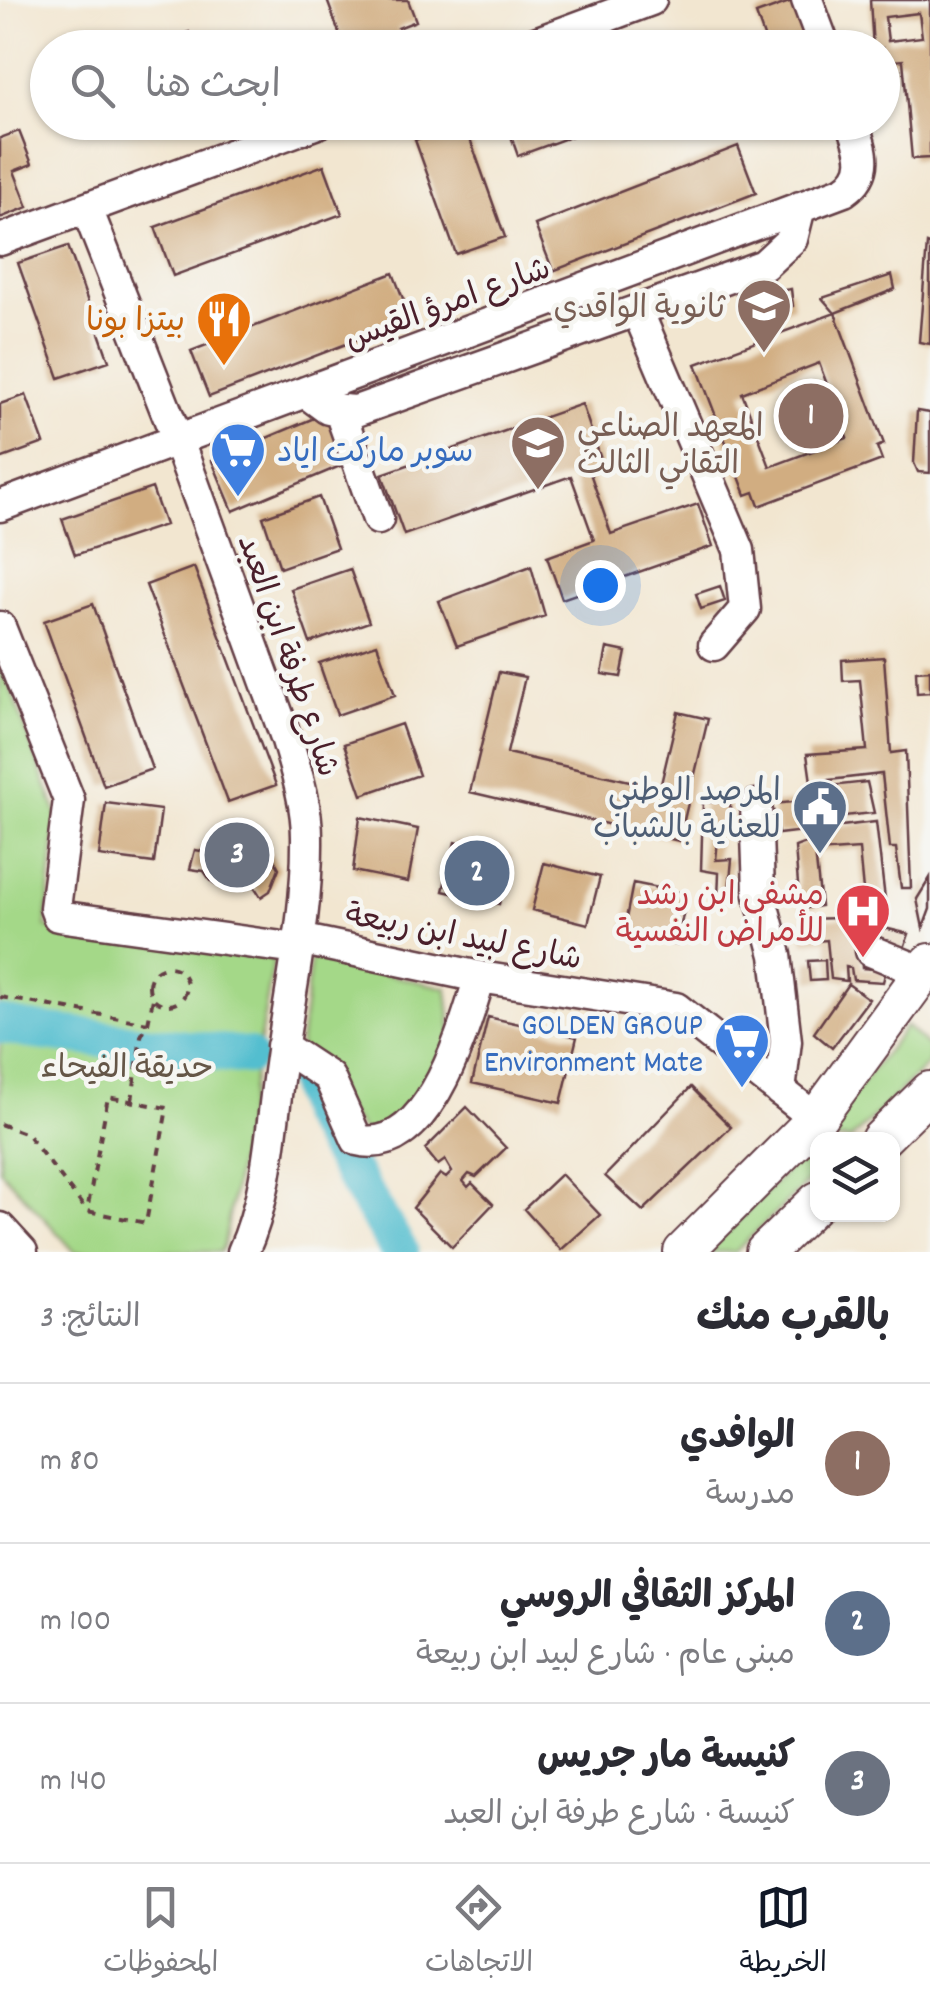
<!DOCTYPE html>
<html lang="ar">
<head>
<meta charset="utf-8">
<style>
	body { margin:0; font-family:Dekko,"Playpen Sans Arabic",sans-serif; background:#f7f7f7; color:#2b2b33; direction:rtl }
	.controls { position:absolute; right:30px; bottom:30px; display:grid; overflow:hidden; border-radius:20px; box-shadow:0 2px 8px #0004 }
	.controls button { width:90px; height:90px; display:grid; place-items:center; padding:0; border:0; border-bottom:2px solid #e1e1e2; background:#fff; color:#2b2b33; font:50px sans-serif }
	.you { position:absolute; left:600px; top:585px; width:35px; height:35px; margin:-25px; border:8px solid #fff; border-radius:50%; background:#1a73e8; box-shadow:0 0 0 15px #1a73e833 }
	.badge { display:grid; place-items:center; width:65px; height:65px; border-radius:50%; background:#111827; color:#fff; font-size:32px; font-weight:700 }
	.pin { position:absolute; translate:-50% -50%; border:5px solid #fff; box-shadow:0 2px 10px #0006 }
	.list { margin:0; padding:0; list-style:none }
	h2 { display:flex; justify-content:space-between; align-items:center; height:130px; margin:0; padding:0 40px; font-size:42px }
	h2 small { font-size:32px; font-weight:400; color:#7c7c81 }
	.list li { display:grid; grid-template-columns:65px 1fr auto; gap:30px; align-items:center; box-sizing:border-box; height:160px; padding:0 40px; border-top:2px solid #e1e1e2 }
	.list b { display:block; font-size:38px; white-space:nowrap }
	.list p { margin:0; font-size:32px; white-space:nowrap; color:#7c7c81 }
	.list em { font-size:32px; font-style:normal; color:#7c7c81 }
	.icon { flex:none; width:55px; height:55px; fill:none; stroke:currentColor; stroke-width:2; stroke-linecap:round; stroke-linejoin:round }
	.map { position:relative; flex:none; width:930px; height:1252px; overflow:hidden; direction:ltr }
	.search { position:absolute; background:#fff; box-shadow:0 2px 8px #0004; left:30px; right:30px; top:30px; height:110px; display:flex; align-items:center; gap:25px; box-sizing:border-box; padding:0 35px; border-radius:55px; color:#7c7c81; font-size:38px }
	.sheet { height:610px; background:#fff }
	nav { display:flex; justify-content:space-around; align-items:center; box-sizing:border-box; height:140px; border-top:2px solid #e1e1e2; background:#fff; font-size:28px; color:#7c7c81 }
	nav a { display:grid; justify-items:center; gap:5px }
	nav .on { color:#111827 }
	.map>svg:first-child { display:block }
	.green { fill:#a4d888; stroke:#777c5a; stroke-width:2.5 }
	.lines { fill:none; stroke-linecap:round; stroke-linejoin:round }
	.river { stroke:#53becf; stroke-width:38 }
	.building { fill:#d1ad81; fill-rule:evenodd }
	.minor-casing { stroke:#633d44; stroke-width:35 }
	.major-casing { stroke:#633d44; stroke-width:42 }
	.path { stroke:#633d44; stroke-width:4; stroke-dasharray:8 8; stroke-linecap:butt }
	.minor { stroke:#fff; stroke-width:30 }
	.major { stroke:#fff; stroke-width:38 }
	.labels { text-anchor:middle; stroke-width:9; stroke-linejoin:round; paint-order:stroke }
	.street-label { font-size:32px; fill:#4a1f2b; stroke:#f6f6f2 }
	.education-label { font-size:32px; fill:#785e54; stroke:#f6f6f2; text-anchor:end }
	.food-label { font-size:32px; fill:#c56008; stroke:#f6f6f2; text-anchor:end }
	.shop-label { font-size:32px; fill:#366cbe; stroke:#f6f6f2; text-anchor:start }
	.service-label { font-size:32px; fill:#4e5e75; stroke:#f6f6f2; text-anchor:end }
	.health-label { font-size:32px; fill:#be3a42; stroke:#f6f6f2; text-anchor:end }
	.park-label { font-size:32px; fill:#655647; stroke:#f6f6f2 }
</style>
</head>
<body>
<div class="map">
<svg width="930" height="1252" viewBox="0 0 930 1252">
	<rect width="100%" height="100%" fill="#f6f6f2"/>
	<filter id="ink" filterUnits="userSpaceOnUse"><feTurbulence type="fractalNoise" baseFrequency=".01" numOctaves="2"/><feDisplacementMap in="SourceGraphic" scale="20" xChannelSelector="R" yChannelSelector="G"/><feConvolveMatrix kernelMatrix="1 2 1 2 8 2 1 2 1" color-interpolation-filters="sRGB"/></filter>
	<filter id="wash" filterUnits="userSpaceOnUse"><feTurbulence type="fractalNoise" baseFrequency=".0048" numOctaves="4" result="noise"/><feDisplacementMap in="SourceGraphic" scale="40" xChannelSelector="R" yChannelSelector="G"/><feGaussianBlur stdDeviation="2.25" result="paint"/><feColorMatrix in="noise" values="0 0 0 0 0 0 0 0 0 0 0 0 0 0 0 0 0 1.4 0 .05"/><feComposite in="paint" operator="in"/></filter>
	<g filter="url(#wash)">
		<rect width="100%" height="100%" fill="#f2e6d0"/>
		<path class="green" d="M0,660l57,154 -11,113 228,32 -50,286 -4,7h-145l-75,-82z
			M311,957l136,31 6,59 -51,74 -35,15 -68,-84z
			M906,1026l24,22v14l-79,77 -33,1z
			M817,1140v33l-82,79h-28z"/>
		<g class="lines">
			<path class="river" d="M0,1024l27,6 220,26
				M306,1082l9,31 85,139"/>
		</g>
		<g id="blocks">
			<path class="building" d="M327,0h81l8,21 -18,7 7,20h-84l-2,-5 21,-8z
				M795,0l29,48h-56l-12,-34z
				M870,0h60v158l-18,1 -9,-99 -21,2v-14h-9zM919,13l3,24 -34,4 -3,-24z
				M189,32l6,16h-51v-1z
				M464,122l41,115 -49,17 -41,-114z
				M506,122h102v1l-90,33z
				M19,131l13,33 -18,7 14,36 -28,11v-80z
				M738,146l18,47 -203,78 -18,-46z
				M324,165l18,49 -169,62 -18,-49z
				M927,244l3,1v99l-11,-2z
				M68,246l41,115 -50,17 -41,-115z
				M393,273l18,46 -202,78 -18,-46z
				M892,275l3,14 -60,24 -13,-15z
				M791,289l2,17 -23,9 -4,-22z
				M835,313l49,131 -7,3 5,13 -123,46 -5,-14 -8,3 -50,-131zM819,363l28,75 -77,29 -28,-74z
				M26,395l18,48 -44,16v-55z
				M582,404l21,61 -14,5 22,64 87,-30 15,42 -151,53 -15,-42 47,-17 -23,-64 -167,59 -22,-61z
				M331,411l21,50 -119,50 -21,-50z
				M917,411l13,2v60l-12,-1 -4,-9z
				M152,488l13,37 -90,30 -13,-36z
				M319,497l18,51 -57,20 -17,-51z
				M531,566l14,50 -88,30 -18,-45z
				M194,567l82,218 -48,17 -82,-217z
				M350,569l19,53 -59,21 -19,-54z
				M720,586l5,15 -24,8 -5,-15z
				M93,604l59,165 -48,17 -60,-165z
				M377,644l18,51 -58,20 -18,-52z
				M607,648l19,4 -5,25 -19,-3z
				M884,657l7,96 15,-2 5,137h-10l-5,-40h-6l-8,-74 -71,8 -4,-28 60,-4 -7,-70 -17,1 -1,-21z
				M930,670v22l-13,1 -1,-22z
				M499,672l26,5 -18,76 153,35 18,-76 30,7 -29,122 -209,-49z
				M401,724l18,51 -57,20 -18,-51z
				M867,782l7,31 -50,5 -3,-31z
				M813,800l2,29 61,-7 9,77 -21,2 -5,-52 -44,3 6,54 -21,3 -5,-62 11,-4 -3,-12 -25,3 -6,-30z
				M703,802h27v27h-11l-3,31 16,-1 -4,43 -10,-3 1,-26 -18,-3z
				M106,803l55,7 -7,53 -55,-7z
				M360,817l58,12 -10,53 -55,-11z
				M227,836h13l14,10 10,-5 15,27 -9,23 -9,6 -9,-14 -10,6h-18l-13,-8 -7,-10 -14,-2 5,-19 12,2 8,-10z
				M455,842l56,13 -12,49 -56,-13z
				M544,863l56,14 -12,47 -56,-14z
				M930,878v31l-7,19 -6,-29z
				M633,883l54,11 -10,51 -54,-11z
				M843,918l66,16 -6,17 -43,-9 2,26 24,2 -3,12 -30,-2 -2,-12 -5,-1 1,14 -16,-2 -4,-39 -23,2 -2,-23z
				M825,960l1,20 -16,1 -2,-20z
				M848,984l21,15 -37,49 -18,-15z
				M488,1017l89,20 -16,66 -89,-20z
				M691,1087l40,40 -88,84 -38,-35z
				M467,1107l39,41 -30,29 -7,-3 -6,7 5,6 4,-4 21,21 -41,43 -39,-39 27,-34 6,4 6,-6 -7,-12 -7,5 -13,-16z
				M561,1174l39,41 -39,35 -37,-41z"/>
		</g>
	</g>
	<g filter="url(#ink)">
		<use href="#blocks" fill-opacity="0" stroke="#633d44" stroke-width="2.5"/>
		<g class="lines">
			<g class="minor-casing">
				<path id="minor" d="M807,0l18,48
					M522,48l129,-48
					M87,209l91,232 109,299c9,31 20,64 20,97 1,76 -17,152 -27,228 -9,61 -11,130 -37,187
					M0,240l320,-118
					M637,310l102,240 6,59 -31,36
					M305,392l23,17 28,2 408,-146 28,-26 8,-32
					M340,412l38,107
					M0,506l844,-315c28,-19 18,-42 8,-69
					M0,627l69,173 -14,108 3,8 239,33
					M756,805l3,87 17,63 10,86 -6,50
					M299,939l181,38 196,31 140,111
					M871,951l54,22
					M282,1046l47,31 28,63c72,18 107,-112 123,-163
					M0,1228l22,24"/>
			</g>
			<g class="major-casing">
				<path id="major" d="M880,1140l50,-49
					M683,1252l133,-133 114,-156
					M765,1252l53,-51"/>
			</g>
			<path class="path" d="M149 986a19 19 0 1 1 38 0a19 19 0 1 1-38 0Z
				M0,997l148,26
				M132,1101l9,-65 7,-13 5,-24
				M0,1124l27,10 60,77 59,12 21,-115 -59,-11 -21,114"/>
			<use href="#minor" class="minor"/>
			<use href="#major" class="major"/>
		</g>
	</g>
	<defs>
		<g id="school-pin" transform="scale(2.875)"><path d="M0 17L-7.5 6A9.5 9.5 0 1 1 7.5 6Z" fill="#8d6e63" stroke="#f6f6f2"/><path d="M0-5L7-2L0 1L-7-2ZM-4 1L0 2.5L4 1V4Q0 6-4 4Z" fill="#fff"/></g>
		<g id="restaurant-pin" transform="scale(2.875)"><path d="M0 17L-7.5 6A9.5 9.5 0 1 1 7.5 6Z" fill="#e8710a" stroke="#f6f6f2"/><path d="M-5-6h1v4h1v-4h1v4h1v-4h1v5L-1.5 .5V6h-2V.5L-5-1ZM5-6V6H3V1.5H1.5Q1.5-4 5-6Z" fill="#fff"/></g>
		<g id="university-pin" transform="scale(2.875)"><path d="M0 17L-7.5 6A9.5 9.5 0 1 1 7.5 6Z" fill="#8d6e63" stroke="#f6f6f2"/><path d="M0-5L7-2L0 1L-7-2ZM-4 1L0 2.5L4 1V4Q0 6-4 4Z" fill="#fff"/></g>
		<g id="supermarket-pin" transform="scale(2.875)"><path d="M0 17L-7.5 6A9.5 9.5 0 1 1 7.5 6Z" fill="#3f7fe0" stroke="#f6f6f2"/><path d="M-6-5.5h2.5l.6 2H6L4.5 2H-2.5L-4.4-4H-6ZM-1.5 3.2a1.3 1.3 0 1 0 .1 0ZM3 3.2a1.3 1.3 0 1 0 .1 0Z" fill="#fff"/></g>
		<g id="civic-pin" transform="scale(2.875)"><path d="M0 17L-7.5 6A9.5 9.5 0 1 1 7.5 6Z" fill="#5c6f8a" stroke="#f6f6f2"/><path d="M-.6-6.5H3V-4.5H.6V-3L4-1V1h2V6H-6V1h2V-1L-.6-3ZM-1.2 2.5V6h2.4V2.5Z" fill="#fff"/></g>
		<g id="hospital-pin" transform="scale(2.875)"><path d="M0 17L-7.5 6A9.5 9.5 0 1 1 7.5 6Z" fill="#e0444e" stroke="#f6f6f2"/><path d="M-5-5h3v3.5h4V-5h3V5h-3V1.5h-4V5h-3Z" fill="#fff"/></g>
	</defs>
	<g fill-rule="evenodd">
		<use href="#school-pin" x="764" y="306"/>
		<use href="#restaurant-pin" x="224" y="319"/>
		<use href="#university-pin" x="538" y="443"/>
		<use href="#supermarket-pin" x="238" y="450"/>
		<use href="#civic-pin" x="820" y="807"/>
		<use href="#hospital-pin" x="863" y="911"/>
		<use href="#supermarket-pin" x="742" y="1041"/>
	</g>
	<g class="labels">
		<g class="street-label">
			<text transform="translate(447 302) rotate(-20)" y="11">شارع امرؤ القيس</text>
			<text transform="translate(290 655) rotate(71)" y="11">شارع طرفة ابن العبد</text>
			<text transform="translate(464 935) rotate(11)" y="11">شارع لبيد ابن ربيعة</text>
		</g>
		<g class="education-label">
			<text x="725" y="317">ثانوية الواقدي</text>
			<text x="577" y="436" text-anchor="start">المعهد الصناعي<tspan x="577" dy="37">التقاني الثالث</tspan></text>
		</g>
		<g class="food-label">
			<text x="185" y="330">بيتزا بونا</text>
		</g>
		<g class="shop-label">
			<text x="277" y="461">سوبر ماركت اياد</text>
			<text x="703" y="1034" text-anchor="end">GOLDEN GROUP<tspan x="703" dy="37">Environment Mate</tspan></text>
		</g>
		<g class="service-label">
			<text x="781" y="800">المرصد الوطني<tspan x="781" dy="37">للعناية بالشباب</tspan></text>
		</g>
		<g class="health-label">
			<text x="824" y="904">مشفى ابن رشد<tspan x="824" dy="37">للأمراض النفسية</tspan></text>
		</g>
		<g class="park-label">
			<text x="127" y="1077">حديقة الفيحاء</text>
		</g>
	</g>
</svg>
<div class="controls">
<button><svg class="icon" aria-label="layers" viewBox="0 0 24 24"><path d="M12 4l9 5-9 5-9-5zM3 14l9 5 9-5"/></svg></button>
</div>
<div class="you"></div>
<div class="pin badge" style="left:811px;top:416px;background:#8d6e63">1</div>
<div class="pin badge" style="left:477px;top:873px;background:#5c6f8a">2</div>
<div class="pin badge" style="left:237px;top:855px;background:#6b7280">3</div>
<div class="search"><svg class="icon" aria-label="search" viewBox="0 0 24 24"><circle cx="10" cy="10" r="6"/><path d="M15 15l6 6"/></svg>ابحث هنا</div>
</div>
<section class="sheet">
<h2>بالقرب منك<small>النتائج: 3</small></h2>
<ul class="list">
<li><span class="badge" style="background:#8d6e63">1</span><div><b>الوافدي</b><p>مدرسة</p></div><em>80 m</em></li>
<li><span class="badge" style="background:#5c6f8a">2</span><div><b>المركز الثقافي الروسي</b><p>مبنى عام · شارع لبيد ابن ربيعة</p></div><em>100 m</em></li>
<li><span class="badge" style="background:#6b7280">3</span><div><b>كنيسة مار جريس</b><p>كنيسة · شارع طرفة ابن العبد</p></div><em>140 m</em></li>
</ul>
</section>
<nav>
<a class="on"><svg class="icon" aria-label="map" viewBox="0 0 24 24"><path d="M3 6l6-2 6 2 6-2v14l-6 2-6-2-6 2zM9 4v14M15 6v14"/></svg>الخريطة</a>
<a><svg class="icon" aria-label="directions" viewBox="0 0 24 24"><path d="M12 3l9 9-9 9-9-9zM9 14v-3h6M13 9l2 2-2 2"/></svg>الاتجاهات</a>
<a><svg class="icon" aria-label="saved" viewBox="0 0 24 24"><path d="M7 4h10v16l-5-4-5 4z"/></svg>المحفوظات</a>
</nav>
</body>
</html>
